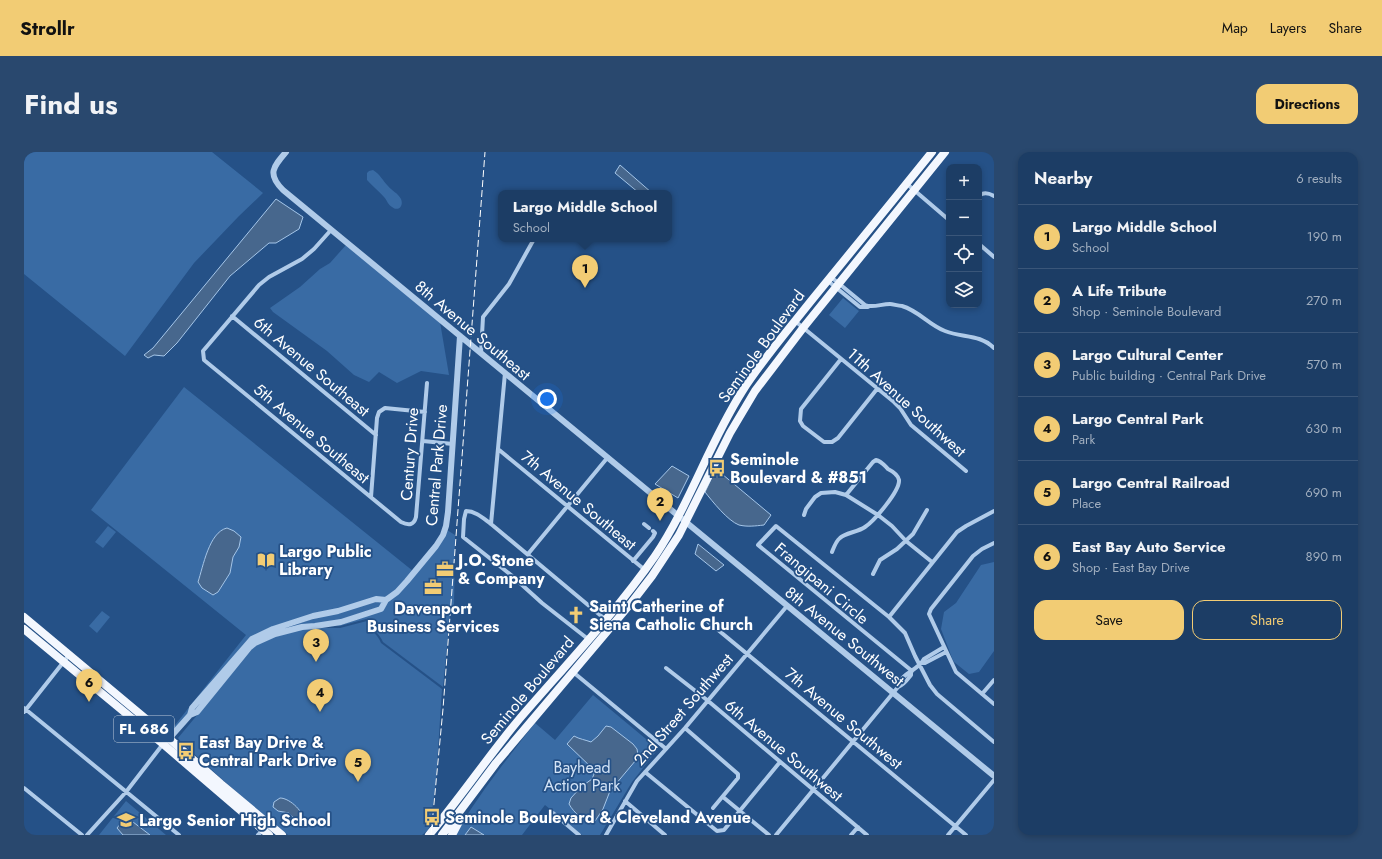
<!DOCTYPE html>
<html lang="en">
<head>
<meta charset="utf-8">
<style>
	body { margin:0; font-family:Jost,sans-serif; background:#29486e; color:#f1f3f6 }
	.controls { position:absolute; right:12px; top:12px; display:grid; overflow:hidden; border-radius:8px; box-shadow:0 2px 6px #0003 }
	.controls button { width:36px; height:36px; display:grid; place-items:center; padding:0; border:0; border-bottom:1px solid #3a5679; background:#1c3d65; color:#f1f3f6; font:20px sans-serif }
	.you { position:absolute; left:523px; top:247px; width:14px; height:14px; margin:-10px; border:3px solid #fff; border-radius:50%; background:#1a73e8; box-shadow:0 0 0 6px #1a73e833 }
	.badge { display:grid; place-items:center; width:26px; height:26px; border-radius:50%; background:#f2cc74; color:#111; font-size:13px; font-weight:700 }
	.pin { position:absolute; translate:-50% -33px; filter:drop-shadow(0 1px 2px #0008) }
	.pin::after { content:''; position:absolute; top:21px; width:14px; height:12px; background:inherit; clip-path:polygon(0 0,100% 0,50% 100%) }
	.popup { position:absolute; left:474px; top:38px; width:174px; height:52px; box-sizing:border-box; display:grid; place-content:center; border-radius:8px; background:#1c3d65; filter:drop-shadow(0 1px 3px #0005); font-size:13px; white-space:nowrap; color:#a0aebf }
	.popup b { font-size:15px; color:#f1f3f6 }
	.popup::after { content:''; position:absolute; left:50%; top:100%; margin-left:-8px; border:8px solid transparent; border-top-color:#1c3d65 }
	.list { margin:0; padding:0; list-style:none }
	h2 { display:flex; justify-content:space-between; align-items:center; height:52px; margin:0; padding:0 16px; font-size:17px }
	h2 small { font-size:13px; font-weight:400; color:#a0aebf }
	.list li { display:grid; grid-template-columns:26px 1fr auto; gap:12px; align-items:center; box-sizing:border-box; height:64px; padding:0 16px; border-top:1px solid #3a5679 }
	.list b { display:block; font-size:15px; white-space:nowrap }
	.list p { margin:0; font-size:13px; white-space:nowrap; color:#a0aebf }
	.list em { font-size:13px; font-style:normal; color:#a0aebf }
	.actions { display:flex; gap:8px; padding:12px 16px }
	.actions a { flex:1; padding:9px 0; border:1px solid #f2cc74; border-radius:12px; text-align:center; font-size:14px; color:#f2cc74 }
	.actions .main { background:#f2cc74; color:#111 }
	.icon { flex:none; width:22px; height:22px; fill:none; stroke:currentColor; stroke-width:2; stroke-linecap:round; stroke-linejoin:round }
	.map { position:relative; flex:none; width:970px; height:683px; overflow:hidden; border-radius:12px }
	header { display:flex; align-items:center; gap:24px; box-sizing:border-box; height:56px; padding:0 20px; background:#f2cc74; color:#111 }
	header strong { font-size:19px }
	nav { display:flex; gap:22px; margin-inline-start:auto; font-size:14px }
	.intro { display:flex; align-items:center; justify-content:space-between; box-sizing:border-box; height:96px; padding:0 24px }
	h1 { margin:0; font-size:28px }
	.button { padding:10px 18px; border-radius:12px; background:#f2cc74; color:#111; font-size:14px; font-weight:700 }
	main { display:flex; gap:24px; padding:0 24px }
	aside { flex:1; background:#1c3d65; border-radius:12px; box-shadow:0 2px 6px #0003 }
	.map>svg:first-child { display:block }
	.green { fill:#396ba4; fill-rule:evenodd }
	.water { fill:#47678d; stroke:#a5c6e9 }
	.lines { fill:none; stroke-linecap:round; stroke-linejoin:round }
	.minor { stroke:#b0cbe9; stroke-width:4 }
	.tertiary { stroke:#b0cbe9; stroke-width:6 }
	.primary { stroke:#f3f7fe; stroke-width:8 }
	.rail { stroke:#fff; stroke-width:1; stroke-dasharray:7 3; stroke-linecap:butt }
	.labels { text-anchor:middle; stroke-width:3.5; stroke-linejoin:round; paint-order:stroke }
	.shield { fill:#255187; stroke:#becbdb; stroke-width:1 }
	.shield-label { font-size:15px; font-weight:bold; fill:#fff }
	.street-label { font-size:16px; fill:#fff; stroke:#255187 }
	.poi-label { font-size:16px; font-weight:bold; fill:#fff; stroke:#255187; text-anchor:start }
	.park-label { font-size:16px; fill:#d4e4f7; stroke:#255187 }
</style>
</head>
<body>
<header>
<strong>Strollr</strong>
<nav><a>Map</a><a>Layers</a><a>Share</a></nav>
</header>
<div class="intro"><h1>Find us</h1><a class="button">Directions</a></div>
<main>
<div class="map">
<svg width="970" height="683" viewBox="0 0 970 683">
	<rect width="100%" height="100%" fill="#255187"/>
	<path class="green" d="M0,0h188l51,41 -24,23 -45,47 -69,93 -101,-82z
		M349,18c7,4 10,11 15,16 4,5 10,7 13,13 3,7 -3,13 -9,8 -4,-2 -5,-7 -8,-10 -5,-6 -12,-11 -17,-17v-7l2,-2z
		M322,93l94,77 9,53 -28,-4 -24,12 -18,-11 -10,10 -15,-7 -27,-24 -54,-39 -3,-4 30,-21 20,-18 10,-6z
		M819,146l16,13 -14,17 -16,-13z
		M160,235l229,184 -18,20 -9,7 -11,-1 -129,45 -55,65 -2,7 -20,21 -1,-1 78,-99 -155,-125zM203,376l2,1 10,18 -6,10 -3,16 -12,19 -20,-10c5,-15 11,-50 29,-54z
		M84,374l8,6 -13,16 -8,-6z
		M423,378l8,5 -1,75 -4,6 -7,71 -60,-45c-4,-9 -11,-13 -15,-22l-2,-1 -26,7h-9l10,-1 40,-14z
		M970,410v89l-15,21 -10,2 -15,-12 -2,-4 -11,-29 3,-17 12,-9 25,-38z
		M352,450h7l-4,5 -39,13 -62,11 35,-13z
		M78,459l8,6 -13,16 -8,-7z
		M343,469c3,10 11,13 14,22l61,46 -6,92 -6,45 -2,4 -6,5h-134l-54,-45 -53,-48 -3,-4 75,-90 9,-7 28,-9 16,-4h34z
		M569,543l65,54 -26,33 -32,53h-18l-37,-30 -23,30h-67c23,-40 52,-76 80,-112l20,17z
		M102,649l40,34h-16l-23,-17 -6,4 -4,6 6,7h-24z"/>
	<path class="water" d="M596,13l32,28h-13l-24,-20z
		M252,47l27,18 -4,12 -23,14h-7l-39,33 -53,67 -13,13 -10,-1 -6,3 -4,-3 9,-7z
		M648,314l17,10 -11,22 -23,-14z
		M692,317l55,46 -7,10c-9,1 -17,2 -25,0 -11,-4 -27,-24 -34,-33z
		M203,376l7,3 7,6 -2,10 -6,10 -3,16 -12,19 -5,3 -11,-7 -4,-6c5,-15 11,-50 29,-54z
		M674,392l26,21 -8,6 -21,-17z
		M582,574l5,1 22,17 4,5 1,6 -2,5 -26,31 -7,18 -8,12 -4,3c-9,-5 -17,-11 -22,-20l2,-6 10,-11 11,-8 2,-5 -1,-5 -26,-25 7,-8c5,3 12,4 17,6l7,-6z
		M256,646c10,0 26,15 23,25l-2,1 -4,-2 -8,-9 -11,-2 -5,-4 1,-5z
		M101,666l8,4 17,13h-27l-6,-7z
		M447,675l13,8h-19z"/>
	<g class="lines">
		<path class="minor" d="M883,32l42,36
			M955,44c4,-4 10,-3 15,0
			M307,78l-17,19 -12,10 -33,18 -10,8 -56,66 1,9 197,162c8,4 13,3 15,-5l11,-134
			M955,92l15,13
			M807,125l34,28c8,3 16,-1 25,-1 3,0 8,2 12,2 17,5 27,19 43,25 17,7 35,3 49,17
			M804,129l32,26h8
			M208,164l144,119
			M771,169l99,81 6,6 11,17 55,46
			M457,201l2,-36 26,-33 25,-45
			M817,207l-40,50 -1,12 3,5 21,16h8l6,-4 39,-49
			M399,289l30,3
			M474,297l147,121
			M347,345l6,-79 2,-6 6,-4 40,4
			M780,363l2,-6 9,-12 6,-4 14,-1 11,3 32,20 14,11 14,15 26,21
			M467,372l14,-151
			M620,372l5,4
			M970,391l-12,6 -9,7 -42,53 -2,5 27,58 38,32
			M808,400c2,-5 4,-11 8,-14 5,-5 18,-6 25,-11 9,-6 35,-36 34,-47 -1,-5 -7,-9 -11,-11 -4,-4 -7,-8 -12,-9l-3,2 -27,33
			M504,402l80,-97
			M609,409l20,-24 2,-4 -2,-2
			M849,422l7,-14 17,-11 16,-15 14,-24
			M865,465l68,-85 9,-6 28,-15
			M682,468l260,215
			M564,487l-46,-36 -31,-28 -48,-38 1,-18 2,-8c10,0 18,8 25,13l115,96
			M898,511h3l21,-11
			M642,516l41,32 160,135
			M888,519l-154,-126 18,-19 113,91 16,16 10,23 15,29 7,9 57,48
			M549,520l92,76
			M874,535c2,-14 20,-16 26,-28l20,-12
			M958,542l12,-14
			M0,556l155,127
			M0,560l45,-57
			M661,576l53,46v4l-25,30
			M621,620l72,59 7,-1 56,-68
			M0,636l58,47
			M699,645l46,38
			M601,649l40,34
			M529,661l26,22
			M63,683l39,-43 37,-48
			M234,683l5,-5
			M582,683l31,-54 48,-53 102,-122
			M752,683l122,-148c6,-2 9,-7 13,-12v-3
			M827,683l7,-8
			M924,683l46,-55"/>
		<path class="tertiary" d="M262,0c-13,15 -19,22 -3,38l711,586
			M166,563l2,-7 60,-69 21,-10 40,-13 25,-5 38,-12 10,1
			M142,590l24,-27 7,-3 52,-64 6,-5 20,-9 27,-7 13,-1 26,-4 40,-13 5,-9 11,-8 10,-11 29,-35 7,-11 3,-9 2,-14 12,-176"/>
		<path class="primary" d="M0,465l140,117 57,50 61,51
			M0,477l139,115 106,91
			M405,683c32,-38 60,-80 92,-118 45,-52 95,-105 134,-161 35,-52 54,-113 88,-166 20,-31 45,-60 68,-89 40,-49 81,-99 121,-149
			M418,683l54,-72 136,-161 20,-26 27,-41 51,-102 25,-42 48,-63 142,-176
			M428,683l9,-17"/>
		<path class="rail" d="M407,683l12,-126 42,-557"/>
	</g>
	<defs>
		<g id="bus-bare" transform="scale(1.38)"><path d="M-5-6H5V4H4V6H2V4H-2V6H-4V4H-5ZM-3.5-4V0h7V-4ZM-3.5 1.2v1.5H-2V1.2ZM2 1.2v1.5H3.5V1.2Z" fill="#f2cc74" stroke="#255187" stroke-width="2.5" paint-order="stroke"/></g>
		<g id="library-bare" transform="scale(1.38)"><path d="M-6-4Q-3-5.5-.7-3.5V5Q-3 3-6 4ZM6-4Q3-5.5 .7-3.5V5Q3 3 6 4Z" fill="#f2cc74" stroke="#255187" stroke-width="2.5" paint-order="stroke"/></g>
		<g id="office-bare" transform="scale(1.38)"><path d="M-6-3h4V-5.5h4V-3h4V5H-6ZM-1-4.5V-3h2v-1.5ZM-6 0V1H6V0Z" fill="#f2cc74" stroke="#255187" stroke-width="2.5" paint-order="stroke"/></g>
		<g id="church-bare" transform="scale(1.38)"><path d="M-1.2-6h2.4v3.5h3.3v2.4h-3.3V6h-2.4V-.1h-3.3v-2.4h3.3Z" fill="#f2cc74" stroke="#255187" stroke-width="2.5" paint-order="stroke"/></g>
		<g id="school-bare" transform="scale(1.38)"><path d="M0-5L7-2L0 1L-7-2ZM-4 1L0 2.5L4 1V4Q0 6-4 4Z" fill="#f2cc74" stroke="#255187" stroke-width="2.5" paint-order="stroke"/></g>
	</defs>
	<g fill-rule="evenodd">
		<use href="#bus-bare" x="693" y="316"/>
		<use href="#library-bare" x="242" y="408"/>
		<use href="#office-bare" x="421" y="417"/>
		<use href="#office-bare" x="409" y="435"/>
		<use href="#church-bare" x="552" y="463"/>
		<use href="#bus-bare" x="162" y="599"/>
		<use href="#bus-bare" x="408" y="665"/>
		<use href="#school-bare" x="102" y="668"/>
	</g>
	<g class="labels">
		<rect class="shield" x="90" y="564" width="60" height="26" rx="3"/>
		<g class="shield-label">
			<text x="120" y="582">FL 686</text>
		</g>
		<g class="street-label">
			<text transform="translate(449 178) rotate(40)" y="6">8th Avenue Southeast</text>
			<text transform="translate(737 194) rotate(-54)" y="6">Seminole Boulevard</text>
			<text transform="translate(288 214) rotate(40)" y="6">6th Avenue Southeast</text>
			<text transform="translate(883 250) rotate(42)" y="6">11th Avenue Southwest</text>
			<text transform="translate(288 281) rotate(40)" y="6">5th Avenue Southeast</text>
			<text transform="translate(385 302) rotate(-86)" y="6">Century Drive</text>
			<text transform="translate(412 313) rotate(-85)" y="6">Central Park Drive</text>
			<text transform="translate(555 348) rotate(40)" y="6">7th Avenue Southeast</text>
			<text transform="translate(798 431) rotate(40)" y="6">Frangipani Circle</text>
			<text transform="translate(821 484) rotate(39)" y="6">8th Avenue Southwest</text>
			<text transform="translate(503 538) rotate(-50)" y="6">Seminole Boulevard</text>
			<text transform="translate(659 557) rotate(-49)" y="6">2nd Street Southwest</text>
			<text transform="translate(820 566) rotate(40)" y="6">7th Avenue Southwest</text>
			<text transform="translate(760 598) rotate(40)" y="6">6th Avenue Southwest</text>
		</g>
		<g class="poi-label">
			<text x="706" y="313">Seminole<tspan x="706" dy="18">Boulevard &amp; #851</tspan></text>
			<text x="255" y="405">Largo Public<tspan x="255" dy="18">Library</tspan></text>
			<text x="434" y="414">J.O. Stone<tspan x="434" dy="18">&amp; Company</tspan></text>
			<text x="565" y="460">Saint Catherine of<tspan x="565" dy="18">Siena Catholic Church</tspan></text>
			<text x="409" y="462" text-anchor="middle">Davenport<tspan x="409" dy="18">Business Services</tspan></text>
			<text x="175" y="596">East Bay Drive &amp;<tspan x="175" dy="18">Central Park Drive</tspan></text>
			<text x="421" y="671">Seminole Boulevard &amp; Cleveland Avenue</text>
			<text x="115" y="674">Largo Senior High School</text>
		</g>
		<g class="park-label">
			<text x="558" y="621">Bayhead<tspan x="558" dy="18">Action Park</tspan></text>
		</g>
	</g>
</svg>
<div class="controls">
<button>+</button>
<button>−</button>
<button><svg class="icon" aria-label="locate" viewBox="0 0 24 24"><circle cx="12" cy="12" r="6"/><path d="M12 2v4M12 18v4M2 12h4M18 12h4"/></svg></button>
<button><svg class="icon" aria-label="layers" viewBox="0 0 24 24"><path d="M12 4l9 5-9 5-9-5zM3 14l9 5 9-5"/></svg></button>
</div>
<div class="you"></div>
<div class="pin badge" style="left:561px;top:136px">1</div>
<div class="popup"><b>Largo Middle School</b>School</div>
<div class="pin badge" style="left:636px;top:369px">2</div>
<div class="pin badge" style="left:292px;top:510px">3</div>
<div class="pin badge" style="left:296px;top:560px">4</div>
<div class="pin badge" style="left:334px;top:630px">5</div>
<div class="pin badge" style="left:65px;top:550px">6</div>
</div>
<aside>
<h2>Nearby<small>6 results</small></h2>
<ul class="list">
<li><span class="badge">1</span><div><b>Largo Middle School</b><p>School</p></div><em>190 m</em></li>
<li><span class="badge">2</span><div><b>A Life Tribute</b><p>Shop · Seminole Boulevard</p></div><em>270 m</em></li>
<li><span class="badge">3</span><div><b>Largo Cultural Center</b><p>Public building · Central Park Drive</p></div><em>570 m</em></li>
<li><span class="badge">4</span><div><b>Largo Central Park</b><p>Park</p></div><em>630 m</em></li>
<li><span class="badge">5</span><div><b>Largo Central Railroad</b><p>Place</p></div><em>690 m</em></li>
<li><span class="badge">6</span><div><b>East Bay Auto Service</b><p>Shop · East Bay Drive</p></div><em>890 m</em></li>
</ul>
<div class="actions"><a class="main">Save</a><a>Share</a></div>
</aside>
</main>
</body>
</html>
